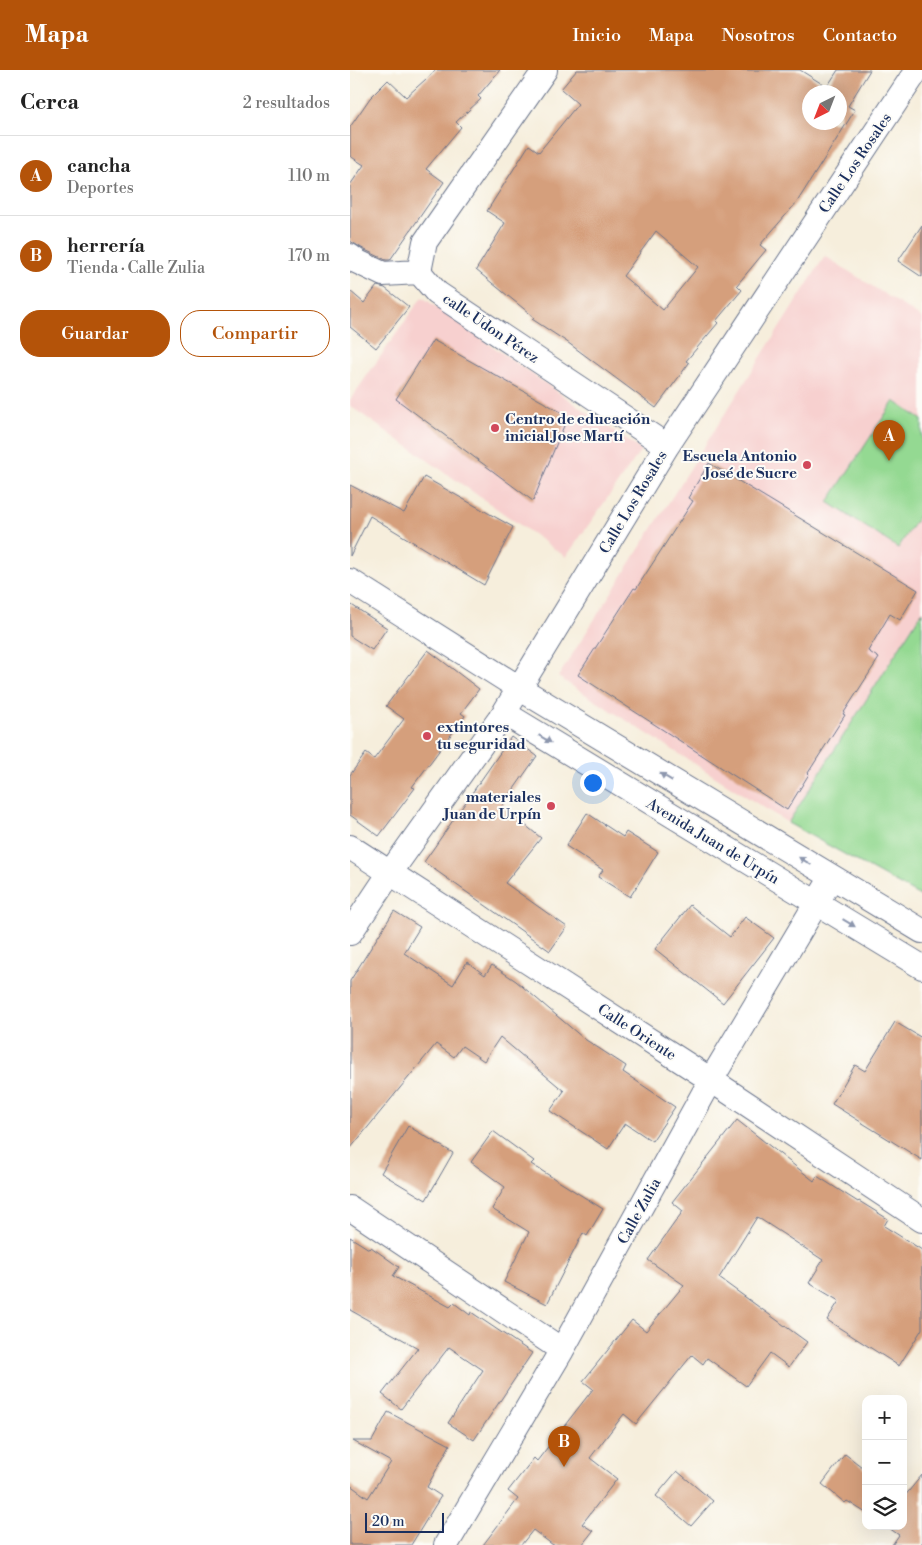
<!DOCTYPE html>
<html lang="es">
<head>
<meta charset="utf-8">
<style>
	body { margin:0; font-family:"Libre Bodoni",serif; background:#f6f6f6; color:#222 }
	.controls { position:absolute; right:15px; bottom:15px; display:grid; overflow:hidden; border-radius:10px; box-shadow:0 5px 20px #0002 }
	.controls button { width:45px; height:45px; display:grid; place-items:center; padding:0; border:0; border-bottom:1px solid #e0e0e0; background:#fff; color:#222; font:25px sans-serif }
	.compass { position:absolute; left:452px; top:15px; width:45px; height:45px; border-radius:50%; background:#fff; box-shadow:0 5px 20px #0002; rotate:222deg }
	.scale { position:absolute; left:15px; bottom:12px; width:79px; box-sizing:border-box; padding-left:5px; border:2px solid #1b2f5e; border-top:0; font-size:14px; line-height:18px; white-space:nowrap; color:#1b2f5e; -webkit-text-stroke:4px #fdfcf7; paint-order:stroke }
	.you { position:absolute; left:242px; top:712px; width:18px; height:18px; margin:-12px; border:4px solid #fff; border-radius:50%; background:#1a73e8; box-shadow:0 0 0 8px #1a73e833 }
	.badge { display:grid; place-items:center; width:32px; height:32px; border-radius:50%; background:#b45309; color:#fff; font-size:16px; font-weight:700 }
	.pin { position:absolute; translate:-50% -41px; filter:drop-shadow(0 1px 2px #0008) }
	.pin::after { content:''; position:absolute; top:26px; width:18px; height:15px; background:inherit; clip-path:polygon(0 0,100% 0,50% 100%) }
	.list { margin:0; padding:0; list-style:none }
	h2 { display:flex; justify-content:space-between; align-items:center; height:65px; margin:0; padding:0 20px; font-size:21px }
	h2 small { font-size:16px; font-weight:400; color:#767676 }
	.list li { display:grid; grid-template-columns:32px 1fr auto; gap:15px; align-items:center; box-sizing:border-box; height:80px; padding:0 20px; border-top:1px solid #e0e0e0 }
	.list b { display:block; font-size:19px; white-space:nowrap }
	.list p { margin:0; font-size:16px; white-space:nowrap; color:#767676 }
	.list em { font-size:16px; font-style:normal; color:#767676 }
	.actions { display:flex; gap:10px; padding:15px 20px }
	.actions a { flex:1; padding:11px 0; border:1px solid #b45309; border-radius:20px; text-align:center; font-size:18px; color:#b45309 }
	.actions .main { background:#b45309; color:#fff }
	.icon { flex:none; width:28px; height:28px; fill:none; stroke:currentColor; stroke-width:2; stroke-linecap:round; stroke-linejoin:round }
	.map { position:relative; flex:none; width:572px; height:1475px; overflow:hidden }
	header { display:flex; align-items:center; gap:30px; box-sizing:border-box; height:70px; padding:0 25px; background:#b45309; color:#fff }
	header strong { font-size:24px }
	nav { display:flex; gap:28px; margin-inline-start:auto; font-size:18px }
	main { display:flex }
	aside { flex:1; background:#fff }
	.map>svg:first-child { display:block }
	.built { fill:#f7d0cf }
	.green { fill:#94d992; stroke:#588478 }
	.building { fill:#d59f7c; fill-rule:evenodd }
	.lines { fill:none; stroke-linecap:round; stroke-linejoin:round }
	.minor-casing { stroke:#68728a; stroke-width:26 }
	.minor { stroke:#fff; stroke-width:24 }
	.oneway { fill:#8d97ae }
	.poi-dot { fill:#d1495b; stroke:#fdfcf7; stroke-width:2 }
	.labels { text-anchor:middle; stroke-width:4; stroke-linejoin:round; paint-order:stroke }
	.street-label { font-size:15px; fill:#1b2f5e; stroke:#fdfcf7 }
	.poi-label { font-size:15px; font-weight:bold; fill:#1b2f5e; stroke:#fdfcf7; text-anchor:start }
</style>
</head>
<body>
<header>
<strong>Mapa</strong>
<nav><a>Inicio</a><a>Mapa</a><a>Nosotros</a><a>Contacto</a></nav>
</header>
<main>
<aside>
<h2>Cerca<small>2 resultados</small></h2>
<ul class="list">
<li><span class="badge">A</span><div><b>cancha</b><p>Deportes</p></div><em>110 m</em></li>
<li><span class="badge">B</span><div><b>herrería</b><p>Tienda · Calle Zulia</p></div><em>170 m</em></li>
</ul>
<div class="actions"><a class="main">Guardar</a><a>Compartir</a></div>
</aside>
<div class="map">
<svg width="572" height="1475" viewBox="0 0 572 1475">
	<rect width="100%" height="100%" fill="#fdfcf7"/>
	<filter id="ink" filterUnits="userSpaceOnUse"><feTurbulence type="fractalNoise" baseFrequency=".02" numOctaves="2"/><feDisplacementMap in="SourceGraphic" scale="10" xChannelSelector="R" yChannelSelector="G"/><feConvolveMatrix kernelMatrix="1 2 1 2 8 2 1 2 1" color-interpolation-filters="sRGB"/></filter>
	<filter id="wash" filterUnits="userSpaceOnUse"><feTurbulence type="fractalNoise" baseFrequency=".0096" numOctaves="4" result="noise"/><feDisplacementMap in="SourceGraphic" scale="20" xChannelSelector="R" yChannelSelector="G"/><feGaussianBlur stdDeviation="1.12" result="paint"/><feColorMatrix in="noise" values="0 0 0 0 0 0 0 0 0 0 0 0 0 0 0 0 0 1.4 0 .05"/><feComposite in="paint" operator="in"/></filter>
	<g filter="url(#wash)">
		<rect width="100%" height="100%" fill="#f6eedc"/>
		<path class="built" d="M475,186l97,62v294l-134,211 -230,-146z
			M72,227l219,153 -75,107 -216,-151v-6z"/>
		<path class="green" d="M544,331l28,19v91l-24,37 -70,-46z
			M572,542v285l-134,-74z"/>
		<g id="blocks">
			<path class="building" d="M86,0h64l-22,26 3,3 -25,23 5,5 -35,42 18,13 -54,78h-4l-21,-10 -15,-9v-56l14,-20 -14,-9v-29l20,-29 18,-18 18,17z
				M227,0h223l27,17 11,-17h32l-22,36 7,4 -58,92 -37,43 6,5 -29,35 5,5 -26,31 2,2 -32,38 3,2 -33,45 -89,-66 -35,-23 2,-2 -58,-47 29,-47 -18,-12 42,-66 10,7 39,-48 -17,-15zM460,22h30v30h-30zM306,161l42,36 -35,43 -40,-34z
				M572,155v52l-24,-16z
				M27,216l8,2 24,19 -33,41 -26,-21v-36l14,12z
				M83,270l135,76 -35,85 -137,-102z
				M359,393l209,127 -18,30 -10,-6 -22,37 11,7 -36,56 2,1 -37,58 1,1 -22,36 -209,-135 56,-87 2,1 57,-88 -5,-3z
				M74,407l89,50 -29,58 -114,-69 -20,40v-71l54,28z
				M0,534l37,24 -15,22 -22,-14z
				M78,580l51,39 -18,24 4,3 -53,71 3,1 -36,48 -29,-21v-40l16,-22 8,6 30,-40 -18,-13z
				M161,667l26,19 -35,50 39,32 -36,45 62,44 -17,24 -126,-89z
				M237,743l36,24 3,-5 32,20 -28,45 -32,-20 5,-7 -37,-24z
				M340,835l40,32 15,-20 29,21 -51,65 -68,-54z
				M44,841l26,16 -16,26 49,32 14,-23 18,13 7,-10 24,16 67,57 43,28 -3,6 52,35 -23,34 -27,-18 -17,26 -58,-38 14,-20 -64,-54 -16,24 -22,-15 -8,11 -18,-13 -86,105v-168z
				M545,952l27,16v122l-90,-56 23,-39 10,6z
				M387,1050l77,61 3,-5 41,26 1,-1 29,18 -4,7 38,24v79l-23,37 -72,-46 12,-19 -30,-18 14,-23 -66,-43 -38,61 88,64 -18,25 -19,-14 -24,33 -39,-28 -4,6 -11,-9 -56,69 -12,-10 -34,44 27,21 -35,45 11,7 -11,14h-29l-20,-15 -12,15h-38l35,-46 -10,-8 26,-33 3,3 56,-72 -10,-8 49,-61 14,11 38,-46 -36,-25 35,-49 -11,-9z
				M58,1056l45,27 -27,47 -45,-27z
				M143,1061l41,30 -3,3 72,45 -16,27 -4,-3 -36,71 -43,-22 25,-50 -37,-23 13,-22 -34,-25z
				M0,1167l19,12 2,-2 28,20 -6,9 57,31 4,-4 16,12 1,-3 61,41 -58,87 -26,-17 35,-53 -34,-23 -48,62 -19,-15 36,-46 -68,-38z
				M38,1342l62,33 -23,42 14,9 -30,49h-61v-60l18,13 23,-36 -38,-21h19z
				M495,1384l21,16v43l-19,-12 -2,2 -23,-19z
				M327,1401l36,30 -22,25 -35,-30z
				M572,1405v70h-30l7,-10 -13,-9h17v-29h1z"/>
		</g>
	</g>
	<g filter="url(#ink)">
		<use href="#blocks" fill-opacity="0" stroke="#68728a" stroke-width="1"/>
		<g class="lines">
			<g class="minor-casing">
				<path id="minor" d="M195,0l-120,172 -6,30 18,21 230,153
					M0,186l8,6 25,12 36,-2
					M0,511l169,107 403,243
					M154,643l418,254
					M0,777l361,233 211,140
					M0,863l40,-60 114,-160 163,-267 250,-376
					M0,1138l212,142
					M96,1475l116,-195 149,-270 121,-203"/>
			</g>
			<use href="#minor" class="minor"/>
		</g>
		<defs><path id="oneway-solid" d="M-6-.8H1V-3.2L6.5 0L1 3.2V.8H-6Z" transform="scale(1.25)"/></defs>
		<g class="oneway">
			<use href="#oneway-solid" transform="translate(195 669) rotate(31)"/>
			<use href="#oneway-solid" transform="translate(316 707) rotate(-149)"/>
			<use href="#oneway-solid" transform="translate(455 791) rotate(-149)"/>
			<use href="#oneway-solid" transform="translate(499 853) rotate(31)"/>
		</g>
	</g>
	<g class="poi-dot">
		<circle cx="145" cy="358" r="5"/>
		<circle cx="457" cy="395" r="5"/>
		<circle cx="77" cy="666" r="5"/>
		<circle cx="201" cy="736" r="5"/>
	</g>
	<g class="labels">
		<g class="street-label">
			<text transform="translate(505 93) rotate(-56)" y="5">Calle Los Rosales</text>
			<text transform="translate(141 258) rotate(34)" y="5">calle Udon Pérez</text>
			<text transform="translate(283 432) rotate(-59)" y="5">Calle Los Rosales</text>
			<text transform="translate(363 771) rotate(31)" y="5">Avenida Juan de Urpín</text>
			<text transform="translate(287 962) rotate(33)" y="5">Calle Oriente</text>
			<text transform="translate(289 1141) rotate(-61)" y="5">Calle Zulia</text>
		</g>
		<g class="poi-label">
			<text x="155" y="354">Centro de educación<tspan x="155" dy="17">inicial Jose Martí</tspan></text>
			<text x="447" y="391" text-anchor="end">Escuela Antonio<tspan x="447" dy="17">José de Sucre</tspan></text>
			<text x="87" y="662">extintores<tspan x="87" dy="17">tu seguridad</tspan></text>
			<text x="191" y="732" text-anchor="end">materiales<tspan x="191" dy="17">Juan de Urpín</tspan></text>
		</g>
	</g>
</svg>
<div class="controls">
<button>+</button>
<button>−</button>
<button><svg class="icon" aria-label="layers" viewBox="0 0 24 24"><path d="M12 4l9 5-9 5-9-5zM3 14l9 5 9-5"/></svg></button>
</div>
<svg class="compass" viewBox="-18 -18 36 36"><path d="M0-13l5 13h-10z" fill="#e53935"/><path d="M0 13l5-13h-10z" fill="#767676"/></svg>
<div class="scale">20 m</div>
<div class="you"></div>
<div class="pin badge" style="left:539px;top:391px">A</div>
<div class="pin badge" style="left:214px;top:1397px">B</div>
</div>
</main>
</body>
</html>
